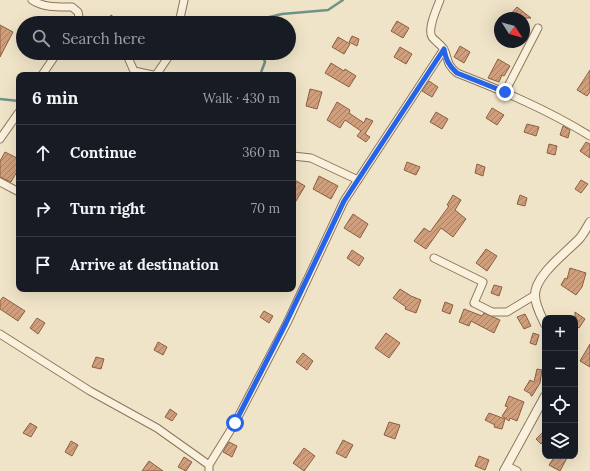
<!DOCTYPE html>
<html lang="en">
<head>
<meta charset="utf-8">
<style>
	body { margin:0; font-family:Lora,serif; background:#20242c; color:#f1f3f6 }
	.controls { position:absolute; right:12px; bottom:12px; display:grid; overflow:hidden; border-radius:8px; box-shadow:0 4px 16px #0002 }
	.controls button { width:36px; height:36px; display:grid; place-items:center; padding:0; border:0; border-bottom:1px solid #363941; background:#171b24; color:#f1f3f6; font:20px sans-serif }
	.compass { position:absolute; left:494px; top:12px; width:36px; height:36px; border-radius:50%; background:#171b24; box-shadow:0 4px 16px #0002; rotate:126deg }
	.stop { position:absolute; width:12px; height:12px; margin:-9px; border:3px solid #2563eb; border-radius:50%; background:#fff }
	.stop.end { background:#2563eb; border-color:#fff; box-shadow:0 1px 4px #0008 }
	.list { margin:0; padding:0; list-style:none }
	h2 { display:flex; justify-content:space-between; align-items:center; height:52px; margin:0; padding:0 16px; font-size:17px }
	h2 small { font-size:13px; font-weight:400; color:#9ea1a6 }
	.list li { display:grid; grid-template-columns:26px 1fr auto; gap:12px; align-items:center; box-sizing:border-box; height:56px; padding:0 16px; border-top:1px solid #363941 }
	.list b { display:block; font-size:15px; white-space:nowrap }
	.list em { font-size:13px; font-style:normal; color:#9ea1a6 }
	.icon { flex:none; width:22px; height:22px; fill:none; stroke:currentColor; stroke-width:2; stroke-linecap:round; stroke-linejoin:round }
	.map { position:relative; flex:none; width:590px; height:471px; overflow:hidden }
	.search { position:absolute; background:#171b24; box-shadow:0 4px 16px #0002; left:16px; top:16px; width:280px; height:44px; display:flex; align-items:center; gap:10px; box-sizing:border-box; padding:0 14px; border-radius:22px; color:#9ea1a6; font-size:15px }
	.panel { position:absolute; background:#171b24; box-shadow:0 4px 16px #0002; left:16px; top:72px; width:280px; height:220px; border-radius:8px }
	.map>svg:first-child { display:block }
	.lines { fill:none; stroke-linecap:round; stroke-linejoin:round }
	.stream { stroke:#6f938a; stroke-width:2.5 }
	.building { fill:url(#building-hatch); stroke:#8d5f41 }
	.minor-casing { stroke:#8d765c; stroke-width:9 }
	.tertiary-casing { stroke:#8d765c; stroke-width:10 }
	.minor { stroke:#faf1dc; stroke-width:7 }
	.tertiary { stroke:#faf1dc; stroke-width:8 }
	.route { stroke:#2563eb; stroke-width:5 }
</style>
</head>
<body>
<div class="map">
<svg width="590" height="471" viewBox="0 0 590 471">
	<defs>
		<pattern id="building-hatch" width="6" height="6" patternUnits="userSpaceOnUse"><rect width="6" height="6" fill="#cf9f7d"/><path d="M-1 1l2-2M0 6l6-6M5 7l2-2" fill="none" stroke="#a98266"/></pattern>
	</defs>
	<rect width="100%" height="100%" fill="#f0e4c8"/>
	<g class="lines">
		<path class="stream" d="M254,23l3,-3 25,-6 46,-4 15,-10
			M260,75l5,-13 -3,-9
			M0,99l19,2"/>
	</g>
	<path class="building" d="M517,7l14,11h-17l-4,-3z
		M111,15l11,8h-16z
		M397,21l12,7 -6,10 -12,-7z
		M0,25l13,7 -13,25z
		M352,36l7,3 -2,7 -8,-4z
		M338,37l12,7 -6,10 -12,-7z
		M460,46l10,6 -6,11 -10,-6z
		M400,47l12,7 -6,10 -12,-7z
		M498,59l12,7 -6,10 -2,-1 -3,7 -11,-4z
		M331,63l13,8 1,-2 11,7 -7,11 -24,-14z
		M590,70v22l-3,4 -10,-6z
		M429,81l9,6 -6,10 -10,-6z
		M310,89l12,3 -5,17 -11,-3z
		M337,102l13,8 -1,3 15,10 2,-5 7,3 -8,13 5,3 -4,5 -9,-6 4,-5 -16,-11 -5,8 -13,-8z
		M492,108l12,7 -7,10 -11,-7z
		M436,112l12,7 -6,10 -12,-7z
		M527,124l12,3 -3,9 -12,-4z
		M563,126l7,4 -2,8 -8,-3z
		M586,142l4,2v14l-10,-7z
		M549,144l8,2 -2,9 -8,-2z
		M5,152l14,7v9l-8,14 -11,-5v-16z
		M407,162l13,5 -4,8 -12,-5z
		M477,164l8,3 -2,9 -8,-3z
		M319,176l19,10 -7,13 -18,-10z
		M293,179l12,7 -12,20z
		M581,180l7,4 -7,9 -6,-4z
		M453,195l8,5 -6,10 11,9 -13,18 -12,-9 -15,21 -12,-8 10,-13 6,4 19,-26 -2,-1z
		M520,195l7,3 -2,8 -8,-2z
		M353,214l15,10 -8,14 -16,-10z
		M486,249l11,7 -10,15 -11,-8z
		M352,250l12,8 -5,8 -12,-8z
		M570,268l16,5 -4,14 -6,8 -15,-10 4,-7 2,1z
		M494,285l8,2 -3,9 -8,-3z
		M400,289l11,7 10,4 -5,13 -11,-4 1,-2 -13,-9z
		M3,297l22,14 -7,10 -18,-12v-8z
		M445,302l8,3 -3,9 -8,-3z
		M464,309l18,7 2,-3 16,7 -6,13 -23,-12 -2,5 -10,-4z
		M264,311l9,5 -4,7 -9,-6z
		M575,312l10,7 -6,9 -4,-2z
		M525,314l6,12 -7,3 -7,-12z
		M37,318l8,5 -7,11 -8,-6z
		M386,333l14,10 -11,15 -14,-10z
		M533,333l6,2 -3,10 -6,-2z
		M158,342l9,5 -4,8 -9,-5z
		M590,344v23l-10,-6z
		M303,353l10,8 -6,9 -11,-8z
		M96,357l8,2 -3,10 -9,-2z
		M537,369l5,1 -2,13 -8,13h-1v-2l-7,-4 6,-10 4,2z
		M509,396l15,6 -7,19 -7,-3 -1,3 -7,-5 6,-9 -3,-1z
		M170,409l7,5 -5,7 -7,-4z
		M489,413l16,6 -3,10 -8,-2 1,-2 -10,-5z
		M389,422l11,3 -5,14 -11,-4z
		M30,423l7,4 -6,10 -8,-4z
		M545,430v10l-4,4 -5,-5z
		M343,440l10,5 -7,13 -10,-5z
		M71,441l7,4 -6,11 -7,-4z
		M229,442l8,4 -5,11 -9,-5z
		M304,448l11,8 -11,15 -11,-8z
		M479,456l10,4 -4,10 -10,-4z
		M555,456h13l-8,15 -11,-6z
		M184,457l8,5 -6,9 -8,-4z
		M149,461l14,10h-21z"/>
	<g class="lines">
		<g class="minor-casing">
			<path id="minor" d="M32,0c12,8 27,7 40,7l6,5 1,5 -3,6
				M440,0c-3,8 -13,29 -8,37 3,4 8,7 11,11 7,11 1,14 14,25 46,18 91,37 133,63
				M179,23l5,-23
				M126,53l8,18 19,4
				M42,75l15,-22
				M156,75l15,-22
				M505,92l33,-64
				M0,139l19,-27
				M293,156l18,2 47,22
				M0,182l19,10
				M434,258l49,24 -9,21 18,9h15l28,-17
				M0,334l90,57 67,37 52,37
				M507,466l10,5
				M209,471v-6l26,-42 52,-100 57,-122 100,-152"/>
		</g>
		<g class="tertiary-casing">
			<path id="tertiary" d="M545,324c-4,-8 -10,-19 -10,-29 0,-20 32,-43 45,-57 4,-5 7,-11 10,-16
				M504,471l41,-75"/>
		</g>
		<use href="#minor" class="minor"/>
		<use href="#tertiary" class="tertiary"/>
	</g>
	<g class="lines">
		<path class="route" d="M235,423l51,-100 58,-122 100,-152c2,11 5,17 13,24l48,19"/>
	</g>
</svg>
<div class="controls">
<button>+</button>
<button>−</button>
<button><svg class="icon" aria-label="locate" viewBox="0 0 24 24"><circle cx="12" cy="12" r="6"/><path d="M12 2v4M12 18v4M2 12h4M18 12h4"/></svg></button>
<button><svg class="icon" aria-label="layers" viewBox="0 0 24 24"><path d="M12 4l9 5-9 5-9-5zM3 14l9 5 9-5"/></svg></button>
</div>
<svg class="compass" viewBox="-18 -18 36 36"><path d="M0-13l5 13h-10z" fill="#e53935"/><path d="M0 13l5-13h-10z" fill="#9ea1a6"/></svg>
<div class="stop" style="left:235px;top:423px"></div>
<div class="stop end" style="left:505px;top:92px"></div>
<div class="search"><svg class="icon" aria-label="search" viewBox="0 0 24 24"><circle cx="10" cy="10" r="6"/><path d="M15 15l6 6"/></svg>Search here</div>
<section class="panel">
<h2>6 min<small>Walk · 430 m</small></h2>
<ul class="list">
<li><svg class="icon" aria-label="ahead" viewBox="0 0 24 24"><path d="M12 20V5M6 11l6-6 6 6"/></svg><div><b>Continue</b></div><em>360 m</em></li>
<li><svg class="icon" aria-label="right" viewBox="0 0 24 24"><path d="M7 20v-9h11M14 6l5 5-5 5"/></svg><div><b>Turn right</b></div><em>70 m</em></li>
<li><svg class="icon" aria-label="arrive" viewBox="0 0 24 24"><path d="M6 21V4h12l-3 4 3 4H6"/></svg><div><b>Arrive at destination</b></div></li>
</ul>
</section>
</div>
</body>
</html>
